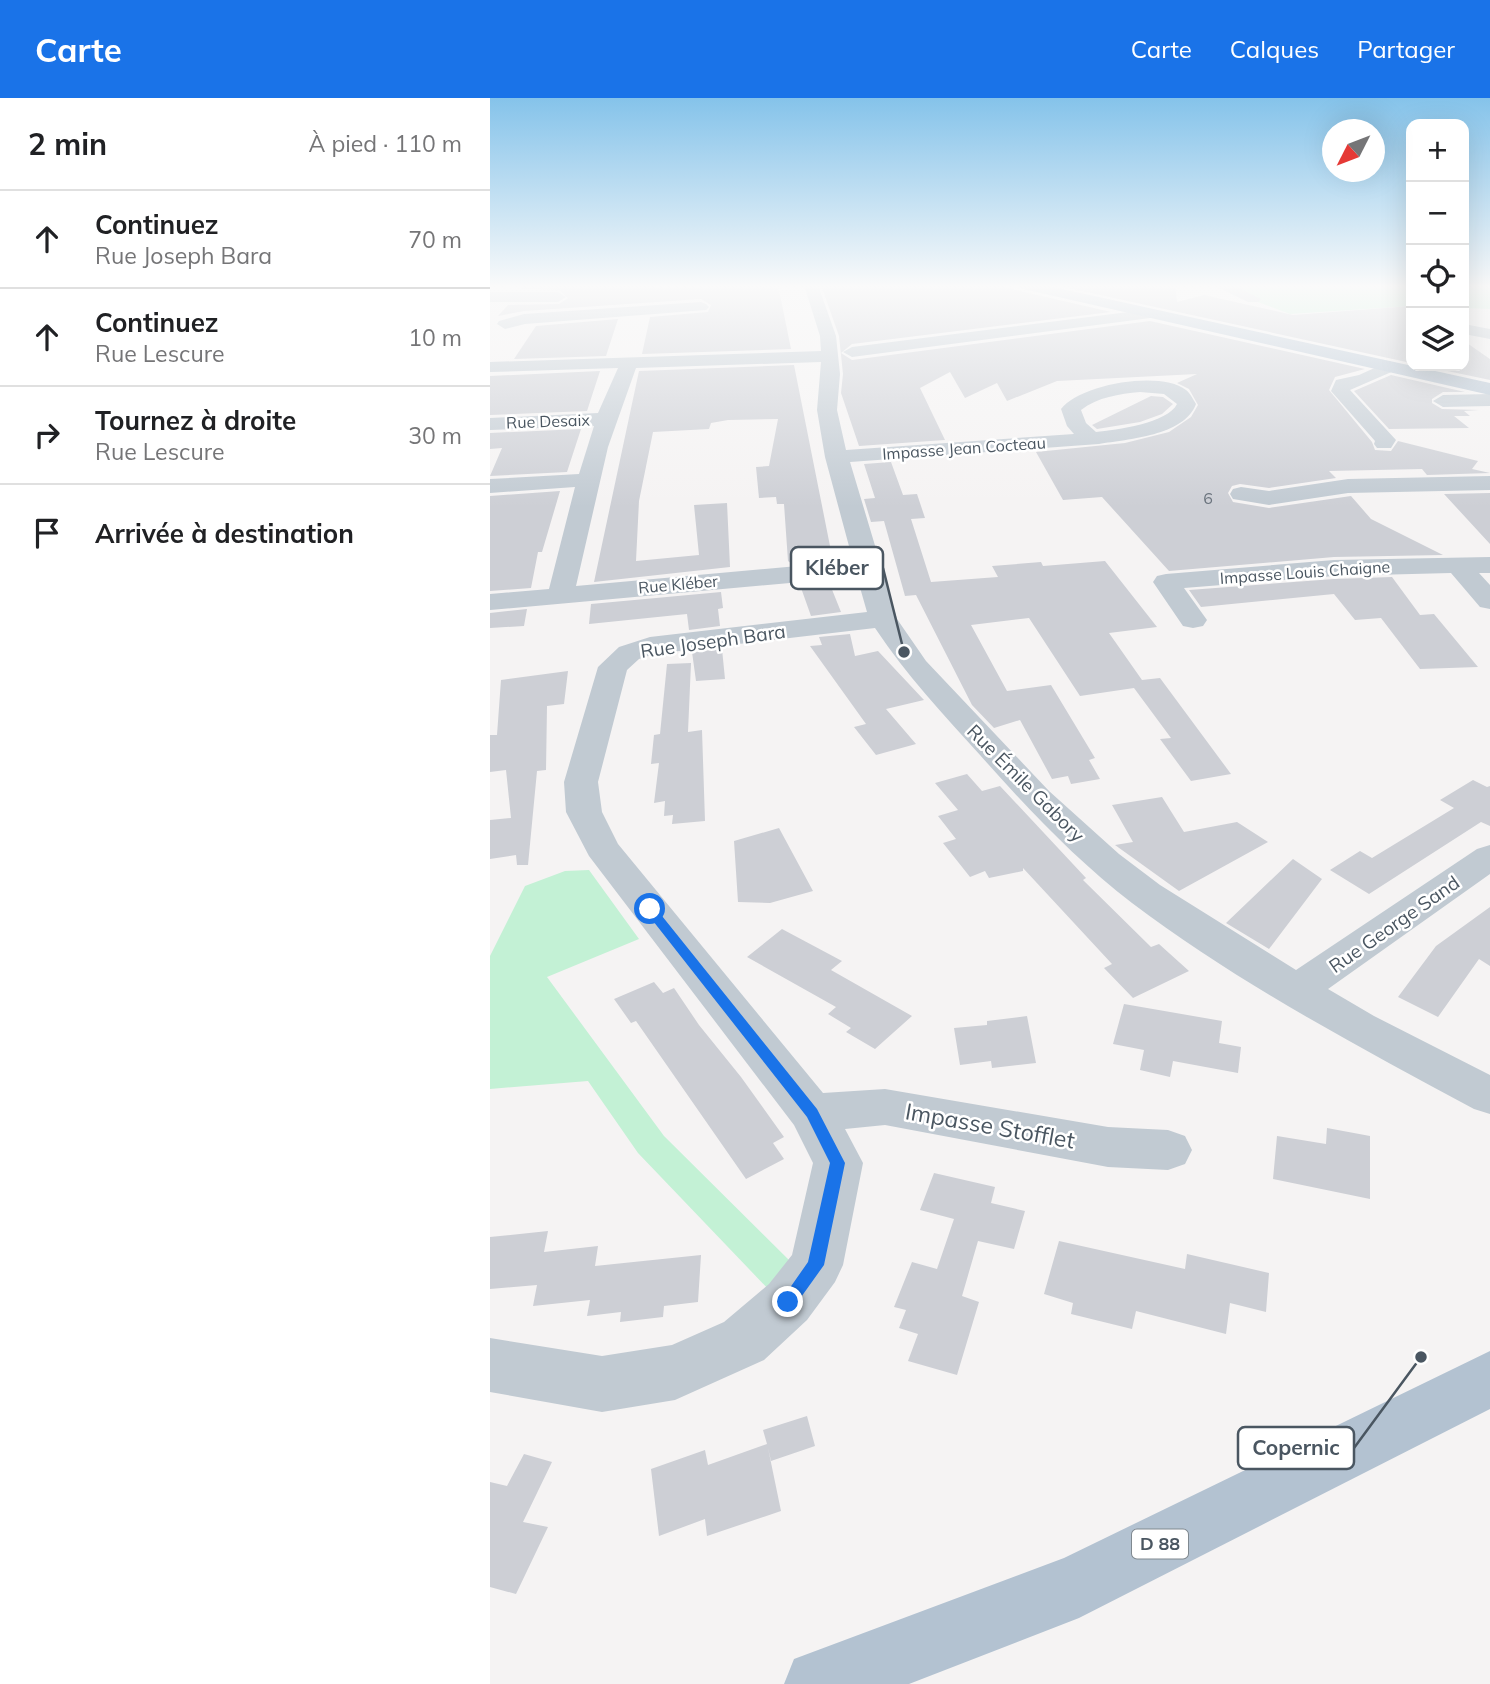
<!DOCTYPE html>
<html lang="fr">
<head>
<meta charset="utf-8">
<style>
	body { margin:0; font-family:Mulish,sans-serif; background:#f2f2f2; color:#202124 }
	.controls { position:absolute; right:21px; top:21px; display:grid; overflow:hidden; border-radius:14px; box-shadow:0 7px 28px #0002 }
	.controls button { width:63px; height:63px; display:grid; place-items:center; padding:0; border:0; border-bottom:2px solid #e0e0e0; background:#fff; color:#202124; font:35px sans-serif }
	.compass { position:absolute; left:832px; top:21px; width:63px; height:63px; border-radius:50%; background:#fff; box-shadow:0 7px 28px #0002; rotate:228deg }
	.stop { position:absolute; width:21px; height:21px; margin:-16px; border:5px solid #1a73e8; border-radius:50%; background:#fff }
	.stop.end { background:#1a73e8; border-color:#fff; box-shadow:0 2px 7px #0008 }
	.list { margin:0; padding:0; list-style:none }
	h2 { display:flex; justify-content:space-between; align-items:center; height:91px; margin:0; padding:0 28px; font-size:30px }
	h2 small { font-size:23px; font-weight:400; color:#757577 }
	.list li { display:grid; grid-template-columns:46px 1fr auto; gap:21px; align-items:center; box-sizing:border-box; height:98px; padding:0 28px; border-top:2px solid #e0e0e0 }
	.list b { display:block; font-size:26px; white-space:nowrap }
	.list p { margin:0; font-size:23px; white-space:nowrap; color:#757577 }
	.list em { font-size:23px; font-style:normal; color:#757577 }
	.icon { flex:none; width:38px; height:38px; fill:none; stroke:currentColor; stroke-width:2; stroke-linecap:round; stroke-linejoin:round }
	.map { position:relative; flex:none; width:1000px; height:1586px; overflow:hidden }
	header { display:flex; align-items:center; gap:42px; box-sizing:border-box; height:98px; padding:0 35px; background:#1a73e8; color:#fff }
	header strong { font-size:33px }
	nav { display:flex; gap:38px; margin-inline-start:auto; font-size:24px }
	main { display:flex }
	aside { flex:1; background:#fff }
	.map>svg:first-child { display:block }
	.green { fill:#c3f1d5 }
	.building { fill:#cdcfd5 }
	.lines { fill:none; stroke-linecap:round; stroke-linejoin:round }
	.minor { fill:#c1cad2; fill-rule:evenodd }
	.major { fill:#b3c2d1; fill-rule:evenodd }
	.route { fill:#1a73e8 }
	.labels { text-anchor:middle; stroke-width:5; stroke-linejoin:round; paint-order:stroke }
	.far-street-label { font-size:16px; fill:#4a5661; stroke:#fff }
	.number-label { font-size:16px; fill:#6b747e }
	.shield { fill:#fff; stroke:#808990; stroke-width:2 }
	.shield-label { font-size:18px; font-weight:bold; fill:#4a5661 }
	.street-label { font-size:19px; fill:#4a5661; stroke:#fff }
	.near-street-label { font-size:23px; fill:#4a5661; stroke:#fff }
	.leader { fill:none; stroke:#4a5661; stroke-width:2.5 }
	.callout-dot { fill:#4a5661; stroke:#fff; stroke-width:2.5 }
	.callout { fill:#fff; stroke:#4a5661; stroke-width:2.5 }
	.callout-label { font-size:21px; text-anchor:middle; font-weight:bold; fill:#4a5661 }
</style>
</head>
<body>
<header>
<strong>Carte</strong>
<nav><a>Carte</a><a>Calques</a><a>Partager</a></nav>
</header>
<main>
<aside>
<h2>2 min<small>À pied · 110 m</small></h2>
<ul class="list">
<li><svg class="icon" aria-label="ahead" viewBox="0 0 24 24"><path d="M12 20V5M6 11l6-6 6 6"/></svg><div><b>Continuez</b><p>Rue Joseph Bara</p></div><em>70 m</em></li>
<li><svg class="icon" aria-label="ahead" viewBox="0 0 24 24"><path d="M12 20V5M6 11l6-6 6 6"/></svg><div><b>Continuez</b><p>Rue Lescure</p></div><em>10 m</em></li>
<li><svg class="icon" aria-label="right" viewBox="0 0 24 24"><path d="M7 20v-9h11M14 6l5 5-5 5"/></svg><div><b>Tournez à droite</b><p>Rue Lescure</p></div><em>30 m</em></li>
<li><svg class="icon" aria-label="arrive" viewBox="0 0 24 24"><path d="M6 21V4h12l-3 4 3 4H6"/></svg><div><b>Arrivée à destination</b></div></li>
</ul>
</aside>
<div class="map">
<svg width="1000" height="1586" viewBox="0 0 1000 1586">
	<rect width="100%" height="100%" fill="#f5f3f3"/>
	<path class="green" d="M722,187h199v21l-121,8z
		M974,187h26v24l-26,-1z
		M99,772l50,69 -92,38 117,159 127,126 -20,30 -133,-139 -50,-72 -98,8v-133l35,-70 40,-15z"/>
	<path class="building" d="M67,187h92l1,2 128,-2 13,64 -149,5 8,-37 58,-5 3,-7 -10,-6 -177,12 -26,5 10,-11 51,-1 9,-6 -9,-8 -38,-1 2,-2z
		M331,187h174l116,27 -259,32 -11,9 11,7 298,-39 215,48 -30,8 -6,13 43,52 3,8 16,1 7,-10 80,20 -6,8 18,4 -63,2 -5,-6 -93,2 7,7 -67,10 -29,-4 -8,2 -4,7 5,9 36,6 82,-12 20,23 72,36 -109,2 -165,14 -67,-74 -39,3 -27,-48 89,-9 44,-11 22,-15 7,-12 -9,-16 -12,-6 20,-9 -140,7 -50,20 -10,-18 -32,15 -15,-26 -30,16 25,52 -86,6 -18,-53 2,-19 -4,-38z
		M685,187l2,17 27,-7 89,20 118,-9v57l-352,-77z
		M128,221l-12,37 -92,3 22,-33z
		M974,243l26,18v21l-66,-14h40z
		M304,267l37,186 -14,1 4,9 -29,3 -4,-3 -4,-57h-7l-1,-7 -17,1 -3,-31 13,-1 9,-47 -50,1 -17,3 -2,6 -56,3 -14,69 -3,60 63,-6 -5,-50 33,-2 3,64 -136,15 45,-211z
		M110,273l-13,40 -97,4v-39z
		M901,277l74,17h-22l-11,7v4l10,6 37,1 -15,1 6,5h-16l15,12 -80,1 -35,-38z
		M661,298l12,1 10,7 -11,10 -22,8 -43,7 -5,-4z
		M91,331l-14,43 -77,4 12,-28 -12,1v-16z
		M401,364l12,33 14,-1 8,24 -14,1 20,63 67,-5 -6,-11 49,-4 2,4 62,-5 52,66 -48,6 33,47 18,-2 71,96 -40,7 -31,-42 11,-1 -37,-50 -54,8 -51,-78 -58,7 36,66 44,-6 44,73 -6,2 11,19 -29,5 -3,-8 -16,3 -32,-59 -26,8 -22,-23 -56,-110 -11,1 -21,-75 -13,1 -7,-23 11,-1 -11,-34z
		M70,393l-18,61h-4l-7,36 -41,3v-95z
		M1000,395v51l-46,-50z
		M902,479l28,38 14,-1 44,53 -58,2 -39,-51 -26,2 -21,-26 -133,13 -12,-17 145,-11z
		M339,484l12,30 -30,4 -11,-31z
		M231,494l2,16 -5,1 2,17 -31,4 -2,-16 -98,10 2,-20z
		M37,511l-3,17 -34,2v-15z
		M360,536l5,22 23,-5 46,49 -38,9 30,35 -40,11 -22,-28 12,-3 -56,-78 12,-1 -3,-8z
		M232,551l3,30 -29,2 -4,-29z
		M201,565l-3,69 14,-2 3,91 -33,3 1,-9 -9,1 1,-15 -11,2 5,-40 -8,1 3,-29 6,-1 7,-70z
		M78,573l-4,33 -17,2 -1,64 -9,1 -9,94h-11l-1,-10 -26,4v-39l21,-2 -5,-48 -16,2v-37h7l4,-55z
		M477,676l15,17 18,-5 86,92 -3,2 68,67 8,-3 30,27 -56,27 -29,-30 8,-4 -89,-96v3l-34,7 -4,-7 -15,6 -27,-34 13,-4 -18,-23 20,-6 -23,-27z
		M983,682l14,7 3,-1v40l-9,-4 -112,72 -39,-24 30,-19 12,7 82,-50 -14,-8z
		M672,699l22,35 53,-10 31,20 -89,49 -64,-46 18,-3 -21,-37z
		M289,730l34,63 -43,12 -32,-1 -4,-61z
		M803,761l29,20 -53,70 -43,-26z
		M1000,809v59l-11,-7 -41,58 -40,-20 38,-51z
		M292,831l60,32 -11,9 81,46 -37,33 -29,-17 5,-4 -23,-14 8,-7 -89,-50z
		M164,884l9,11 11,-5 25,37 42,52 43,60 -11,6 11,16 -38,20 -110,-158 -5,2 -17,-24z
		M634,906l98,17 -3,22 22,4 -3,26 -65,-12 -3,16 -30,-7 4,-20 -31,-6z
		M537,918l9,47 -44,5 -1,-7 -31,4 -6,-37 33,-3v-4z
		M837,1030l43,8v63l-97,-20 4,-43 49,8z
		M444,1075l61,14 -4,16 34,8 -11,38 -36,-8 -16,55 17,6 -22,73 -49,-14 10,-27 -19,-6 7,-18 -12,-3 18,-45 25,7 17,-50 -34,-9z
		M58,1133l-4,21 54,-6 -3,20 106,-11 -3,47 -34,4 -1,11 -43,5 1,-10 -34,4 3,-16 -57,6 4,-21 -47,4v-52z
		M569,1143l126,28 2,-15 82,19 -3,39 -36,-9 -4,31 -90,-23 -4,18 -61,-15 2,-11 -29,-9z
		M317,1318l8,30 -44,15 -3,-13 13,63 -74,25 -2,-17 -46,17 -8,-67 54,-19 3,15 59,-21 -4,-14z
		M34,1356l28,8 -29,60 25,5 -32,67 -26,-7v-105l17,4z"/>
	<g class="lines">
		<path class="minor" d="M314,187h14l18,51 4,38 -3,36 9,40 228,-16 -7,-8 -6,-17c19,-25 100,-39 125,-19 4,3 7,9 10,14 -12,32 -68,35 -97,40l-249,18 47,157 29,42 123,130 70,63 41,31 136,85 181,-121 13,-4v29l-162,115 46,27 116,59v39l-16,-5c-117,-63 -236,-126 -342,-206 -56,-43 -105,-95 -152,-148 -38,-42 -73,-79 -105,-127l-221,26 -15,5 -12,11 -29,112 4,30 16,32 205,249 62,-4 223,38 60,3 17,6 7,14 -7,14 -17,6 -60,-3 -223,-42 -40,4 18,34 -20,102 -8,17 -28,38 -43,40 -89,40 -73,12 -112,-20v-54l112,18 70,-11 52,-23 45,-38 23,-29 21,-92 -19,-38 -205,-269 -23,-44 -2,-30 34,-115 21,-20 31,-10 217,-25 -10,-35 -367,33v-16l59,-5 26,-102 -85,6v-14l89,-5 15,-48 -104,4v-12l108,-5 20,-45 -128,4v-10l331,-11 -1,-15zM331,264l-4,48 8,47 28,104 -277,25 32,-139 28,-79zM650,294l24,2 13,10c-9,19 -61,26 -81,28l-10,-9 -5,-13c17,-13 38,-16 59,-18z
			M723,187h20l28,14 -3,3h-10z
			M0,194h68l8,5 -8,5h-68z
			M211,204l5,2 3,3 -3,3 -181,14 -20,5 -8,-5 2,-3 25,-7z
			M662,211l8,5 -2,3 -306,40 -9,-5 9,-5z
			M974,226l26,5v10l-26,-5z
			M900,263l9,5 -3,4 -46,20 46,50 -5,8h-14l-3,-4 1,-3 -44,-50 5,-11 23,-5z
			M1000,296v12l-47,1 -10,-6 10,-6z
			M1000,378v14l-142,3 -79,12 -36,-6 -3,-5 3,-5 8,-2 28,4 79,-12z
			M1000,459v16h-11l11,12v24l-10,-2 -29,-34 -117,3 -150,12 23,32 -4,6 -10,2 -10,-2 -30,-44 4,-6 9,-2 168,-14z"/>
		<path class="major" d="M526,187h28l446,98v12l-467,-106z
			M1000,1253v58l-411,209 -170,66h-125l10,-25 270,-101z"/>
	</g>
	<linearGradient id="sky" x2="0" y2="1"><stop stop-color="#85c3ea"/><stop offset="0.46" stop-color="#fafafa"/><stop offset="1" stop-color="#fafafa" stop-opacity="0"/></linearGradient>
	<rect width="1000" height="409" fill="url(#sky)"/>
	<path class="route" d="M160,807l4,1 163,203 28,54 -21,102 -30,42 -6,3 -6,-3 -2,-5 28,-40 22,-99 -23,-46 -161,-205 -2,-3z"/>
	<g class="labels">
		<g class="far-street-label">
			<text transform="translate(58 323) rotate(-2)" y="6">Rue Desaix</text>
			<text transform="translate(474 350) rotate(-4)" y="6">Impasse Jean Cocteau</text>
			<text transform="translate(815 474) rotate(-4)" y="6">Impasse Louis Chaigne</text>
			<text transform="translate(188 486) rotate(-5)" y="6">Rue Kléber</text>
		</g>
		<g class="number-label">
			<text x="718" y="406">6</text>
		</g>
		<rect class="shield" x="642" y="1431.5" width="56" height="29" rx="5"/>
		<g class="shield-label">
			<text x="670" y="1452">D 88</text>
		</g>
		<g class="street-label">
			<text transform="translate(223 543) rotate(-8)" y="7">Rue Joseph Bara</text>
			<text transform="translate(536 685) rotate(45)" y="7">Rue Émile Gabory</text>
			<text transform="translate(904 826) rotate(-35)" y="7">Rue George Sand</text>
		</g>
		<g class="near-street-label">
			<text transform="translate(500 1028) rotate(10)" y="8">Impasse Stofflet</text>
		</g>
	</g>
	<path class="leader" d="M414 554L393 470M931 1259L864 1350"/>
	<g class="callout-dot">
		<circle cx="414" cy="554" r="7"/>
		<circle cx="931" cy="1259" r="7"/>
	</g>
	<g class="callout">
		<rect x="301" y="449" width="92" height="42" rx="7"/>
		<rect x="748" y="1329" width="116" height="42" rx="7"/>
	</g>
	<g class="callout-label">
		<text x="347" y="477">Kléber</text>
		<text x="806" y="1357">Copernic</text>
	</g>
</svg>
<div class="controls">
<button>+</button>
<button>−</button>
<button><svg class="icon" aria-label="locate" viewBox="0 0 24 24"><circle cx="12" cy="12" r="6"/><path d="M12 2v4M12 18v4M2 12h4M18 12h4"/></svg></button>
<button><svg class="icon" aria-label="layers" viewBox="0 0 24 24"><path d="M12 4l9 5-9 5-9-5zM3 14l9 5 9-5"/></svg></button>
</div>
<svg class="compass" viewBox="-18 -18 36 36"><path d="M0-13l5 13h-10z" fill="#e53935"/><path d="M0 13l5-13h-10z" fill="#757577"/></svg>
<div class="stop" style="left:160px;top:811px"></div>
<div class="stop end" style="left:298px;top:1204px"></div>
</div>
</main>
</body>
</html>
